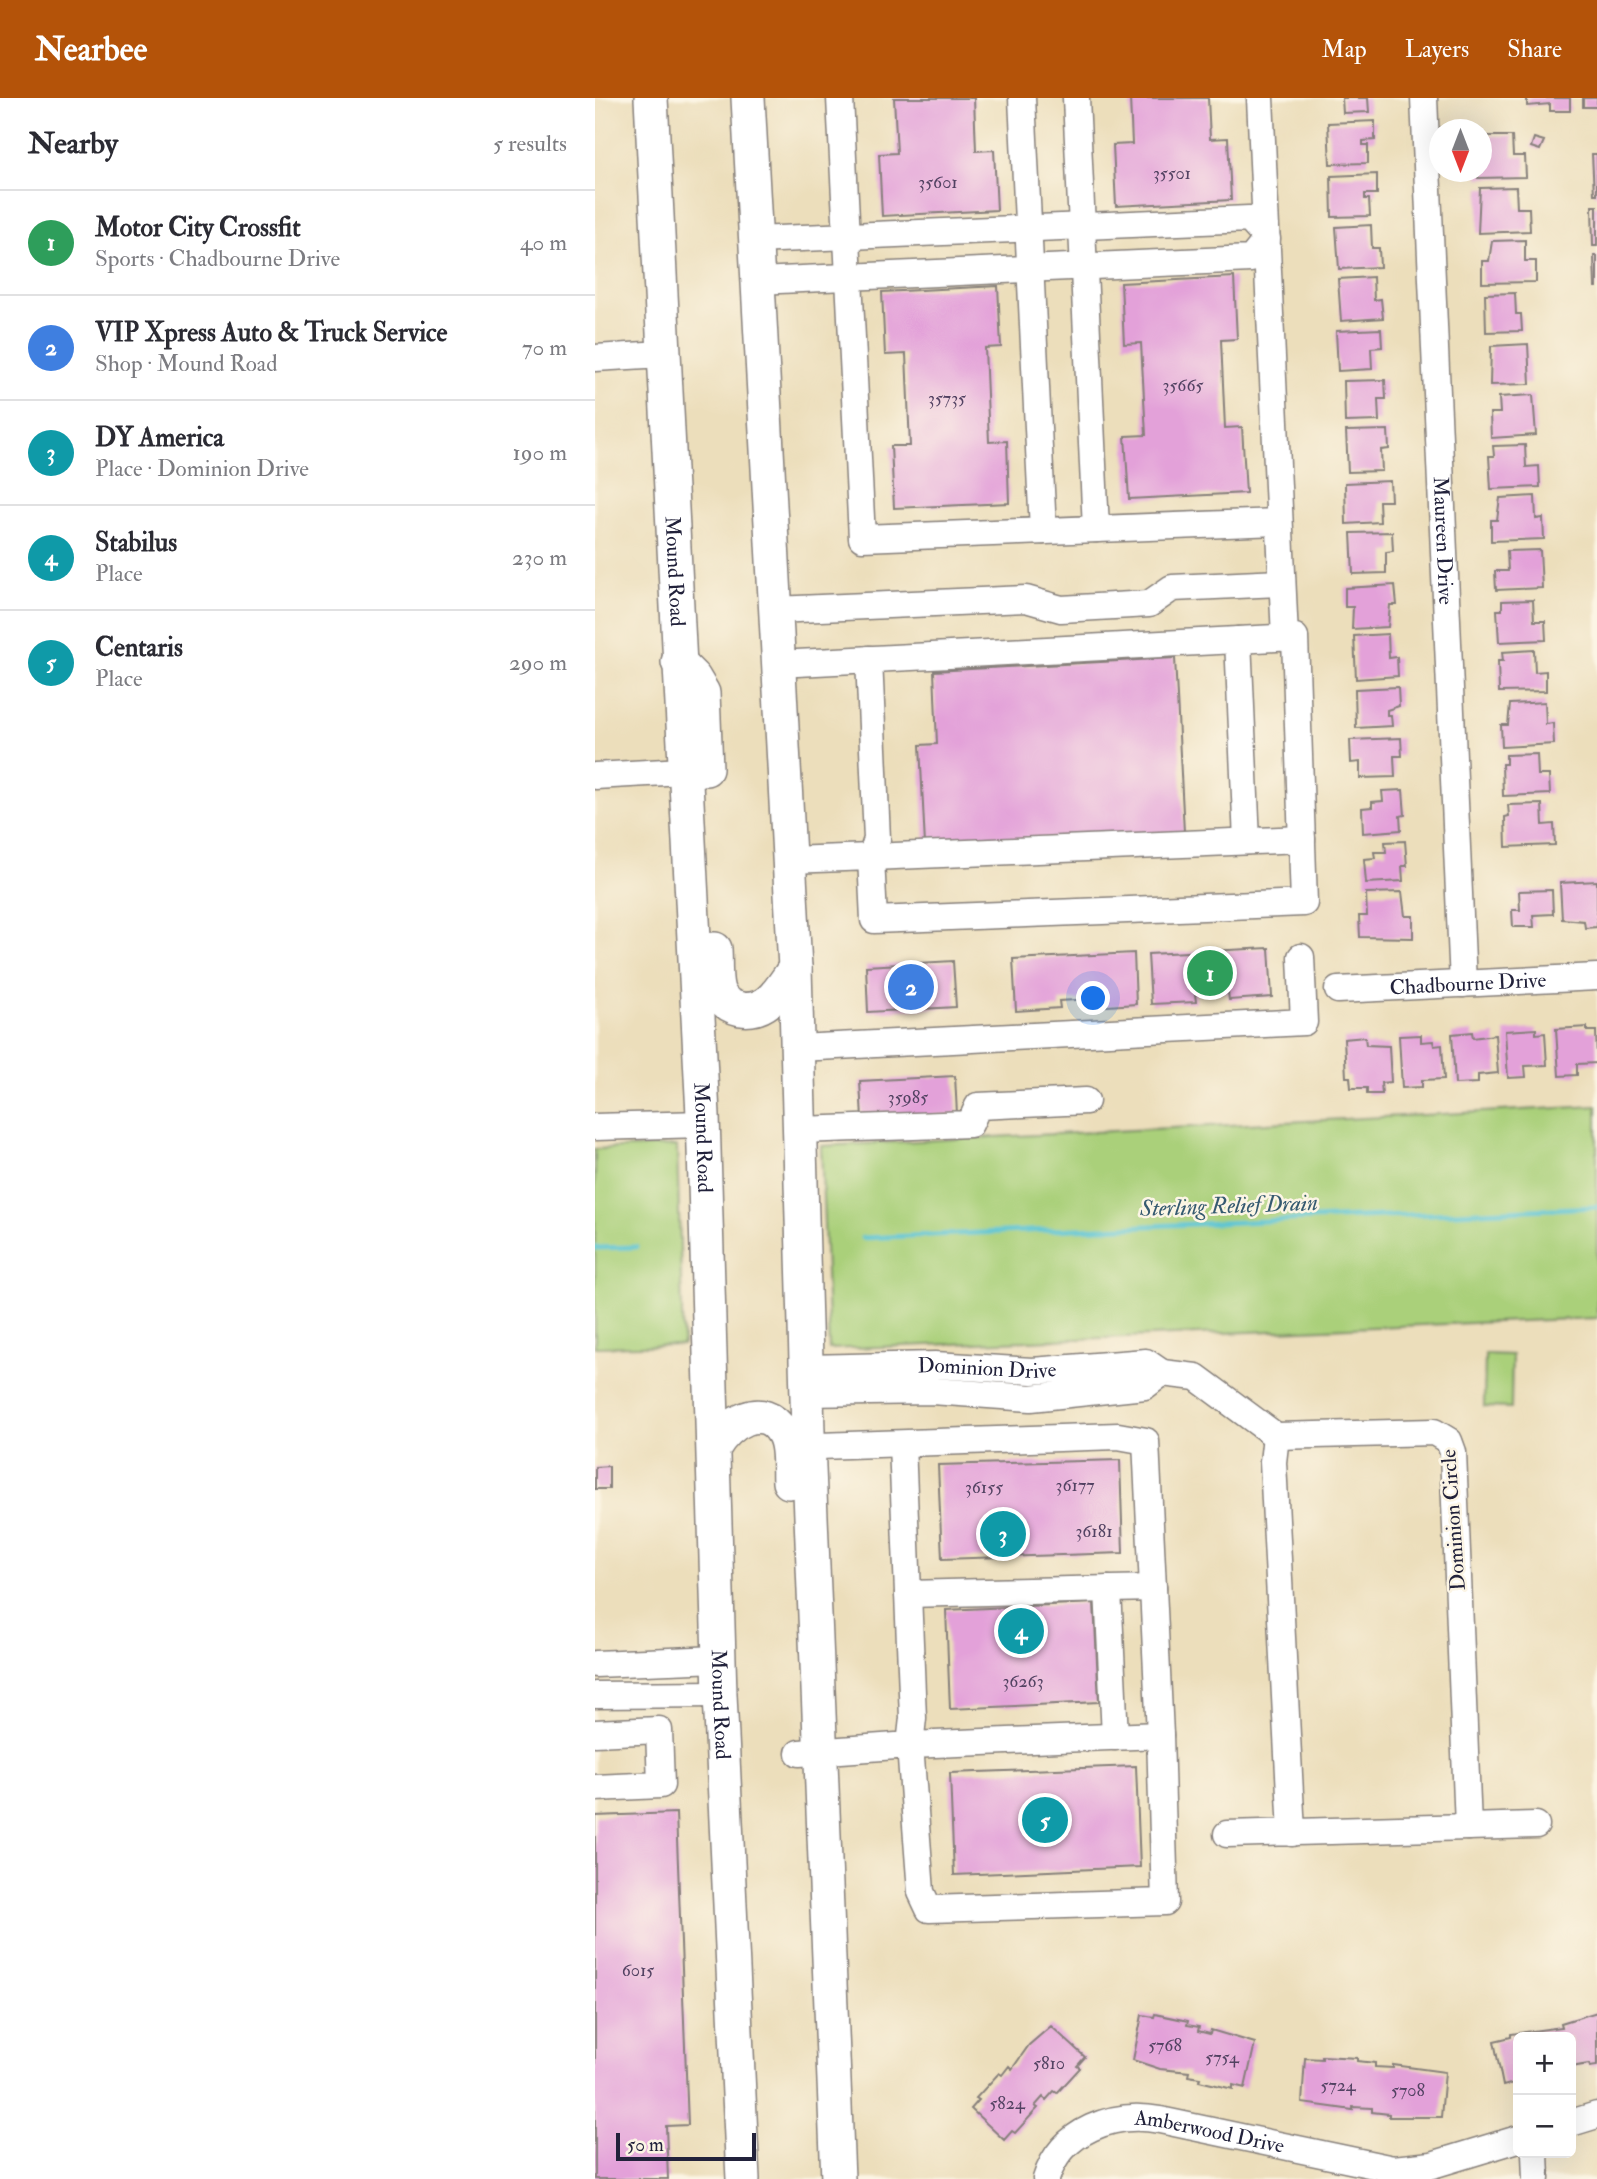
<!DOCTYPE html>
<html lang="en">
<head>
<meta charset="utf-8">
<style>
	body { margin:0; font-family:"IM FELL Double Pica",serif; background:#f2f2f3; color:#2b2b33 }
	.controls { position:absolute; right:21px; bottom:21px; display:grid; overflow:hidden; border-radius:10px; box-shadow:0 7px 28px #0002 }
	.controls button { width:63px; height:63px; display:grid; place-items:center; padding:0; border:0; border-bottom:2px solid #e1e1e2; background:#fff; color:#2b2b33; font:35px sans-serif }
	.compass { position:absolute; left:834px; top:21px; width:63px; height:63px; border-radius:50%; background:#fff; box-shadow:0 7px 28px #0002; rotate:180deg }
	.scale { position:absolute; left:21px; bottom:18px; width:140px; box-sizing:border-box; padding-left:7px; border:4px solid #22223b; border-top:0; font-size:19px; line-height:24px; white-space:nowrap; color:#22223b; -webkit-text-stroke:5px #fcf5e5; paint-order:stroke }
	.you { position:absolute; left:499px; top:901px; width:24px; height:24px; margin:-18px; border:5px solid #fff; border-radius:50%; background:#1a73e8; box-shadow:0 0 0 10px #1a73e833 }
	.badge { display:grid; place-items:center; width:46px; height:46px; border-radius:50%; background:#b45309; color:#fff; font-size:23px; font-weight:700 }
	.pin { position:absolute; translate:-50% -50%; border:4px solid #fff; box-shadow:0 2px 7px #0006 }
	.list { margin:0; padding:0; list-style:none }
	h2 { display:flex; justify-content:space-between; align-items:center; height:91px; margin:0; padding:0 28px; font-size:30px }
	h2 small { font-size:23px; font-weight:400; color:#7c7c81 }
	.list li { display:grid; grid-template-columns:46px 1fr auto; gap:21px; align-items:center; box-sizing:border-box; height:105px; padding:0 28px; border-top:2px solid #e1e1e2 }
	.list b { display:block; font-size:26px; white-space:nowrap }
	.list p { margin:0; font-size:23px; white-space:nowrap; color:#7c7c81 }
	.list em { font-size:23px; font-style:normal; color:#7c7c81 }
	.map { position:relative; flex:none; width:1002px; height:2081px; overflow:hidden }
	header { display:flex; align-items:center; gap:42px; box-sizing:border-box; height:98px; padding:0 35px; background:#b45309; color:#fff }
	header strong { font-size:33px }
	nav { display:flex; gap:38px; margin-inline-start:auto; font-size:24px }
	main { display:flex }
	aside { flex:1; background:#fff }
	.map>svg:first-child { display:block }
	.green { fill:#aad07a; stroke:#66795a; stroke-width:2 }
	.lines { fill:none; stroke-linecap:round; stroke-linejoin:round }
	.stream { stroke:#57c3d1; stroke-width:5 }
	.building { fill:#e3a1d9 }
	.minor-casing { stroke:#87807b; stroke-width:29 }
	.major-casing { stroke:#87807b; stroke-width:36 }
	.minor { stroke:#fff; stroke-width:26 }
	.major { stroke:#fff; stroke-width:33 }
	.labels { text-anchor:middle; stroke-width:5; stroke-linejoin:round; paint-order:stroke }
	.number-label { font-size:18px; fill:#524262 }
	.street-label { font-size:21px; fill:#22223b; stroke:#fcf5e5 }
	.water-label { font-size:23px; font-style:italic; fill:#355a70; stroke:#fcf5e5 }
</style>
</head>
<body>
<header>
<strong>Nearbee</strong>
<nav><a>Map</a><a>Layers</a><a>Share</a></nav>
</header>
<main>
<aside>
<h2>Nearby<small>5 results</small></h2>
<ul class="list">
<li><span class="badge" style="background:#2e9e5b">1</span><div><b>Motor City Crossfit</b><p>Sports · Chadbourne Drive</p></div><em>40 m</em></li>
<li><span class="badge" style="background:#3f7fe0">2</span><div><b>VIP Xpress Auto &amp; Truck Service</b><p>Shop · Mound Road</p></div><em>70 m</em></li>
<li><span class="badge" style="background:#0f9aa8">3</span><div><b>DY America</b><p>Place · Dominion Drive</p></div><em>190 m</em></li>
<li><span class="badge" style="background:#0f9aa8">4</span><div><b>Stabilus</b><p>Place</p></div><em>230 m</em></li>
<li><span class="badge" style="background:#0f9aa8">5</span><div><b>Centaris</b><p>Place</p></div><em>290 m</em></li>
</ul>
</aside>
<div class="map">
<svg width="1002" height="2081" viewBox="0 0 1002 2081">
	<rect width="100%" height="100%" fill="#fcf5e5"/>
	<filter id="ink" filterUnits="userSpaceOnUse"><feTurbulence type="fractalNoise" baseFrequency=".0143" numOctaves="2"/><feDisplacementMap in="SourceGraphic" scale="14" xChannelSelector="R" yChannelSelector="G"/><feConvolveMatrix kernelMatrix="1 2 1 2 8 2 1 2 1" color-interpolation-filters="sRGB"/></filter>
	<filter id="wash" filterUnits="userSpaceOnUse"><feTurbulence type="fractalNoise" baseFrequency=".00686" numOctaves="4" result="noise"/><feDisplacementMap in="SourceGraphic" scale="28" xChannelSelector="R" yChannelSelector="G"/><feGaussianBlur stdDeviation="1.57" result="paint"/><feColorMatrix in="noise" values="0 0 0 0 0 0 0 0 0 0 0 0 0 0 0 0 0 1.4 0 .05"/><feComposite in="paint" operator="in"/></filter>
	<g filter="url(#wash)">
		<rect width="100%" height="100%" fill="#ecdebb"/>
		<path class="green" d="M1002,1008v212l-768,31 -8,-203z
			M82,1048l6,199 -88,2v-198z
			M890,1256l27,1 -1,53 -27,-1z"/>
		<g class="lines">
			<path class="stream" d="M267,1140l735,-31
				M0,1150l41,-1"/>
		</g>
		<g id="blocks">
			<path class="building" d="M299,0h80l2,53 18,-1 3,60 -115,6 -3,-62 18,-1z
				M535,0h78l2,41 18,-1 3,62 -115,6 -3,-61 19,-1z
				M747,0h26l1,14 -26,1z
				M932,0h43v13h-20v-7l-23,2z
				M988,0h14v9h-14z
				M780,23v19l-12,1v4h5v18l-38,1 -2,-41z
				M886,38h31l1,20h12l1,21 -48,1v-6h3z
				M939,40l10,3 -4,9 -9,-3z
				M997,56h5v40h-3z
				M782,76v20h-12v5h4l1,17 -38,1 -1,-41z
				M921,89l1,21h12l1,23 -52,2 2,-45z
				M997,108h5v40h-4z
				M776,127l1,23h7l1,19 -41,2 -3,-42z
				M930,142v21h11v21l-54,1v-22h7l3,-20z
				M999,158h3v31h-2z
				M639,179l3,62 -16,1 4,88 17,-1 4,66 -117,6 -4,-63 21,-1 -5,-92 -17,1 -3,-61z
				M778,179l1,23 7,-1 2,19 -42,3 -3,-42z
				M403,188l3,61 -16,1 4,94 18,-1 2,62 -115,5 -3,-62h19l-4,-92 -21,1 -3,-63z
				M920,195l1,21h5l1,17 -36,1 -1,-38z
				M786,231l1,18 -11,1 1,21 -34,2 -2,-40z
				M933,246l2,40 -40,1 1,-39z
				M790,282l1,19h-8l1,22 -34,1 -1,-41z
				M938,297l3,40 -45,3 -1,-25h10l-1,-16z
				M793,332l1,19 -8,1 1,21 -34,1 -2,-41z
				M930,347l1,22 13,-1 1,21 -49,2 -2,-33h5l-1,-10z
				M795,383l1,20h-12l1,21 -34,2 -1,-41z
				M940,398l1,23 7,-1 1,21 -53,2v-21h6l3,-22z
				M797,434l1,19 -7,1v21l-33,1 -2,-41z
				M945,452l2,38 -46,2 -1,-19h13l-1,-20z
				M800,487l2,20h-7l-2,22 -36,2 1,-22h-8v-19z
				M938,502l1,21h11l1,19 -47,2 -2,-32h5v-9z
				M793,536l1,24 8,-1 1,19 -42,3 -2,-43z
				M939,552l1,22 11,-1v20l-47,1 -1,-31h5l-1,-9z
				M580,560l9,174 -259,13 -5,-100 17,-1 -3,-73z
				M803,589l1,19 -12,4v5h4l1,11 -36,2 -1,-39z
				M950,604l1,22 7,-1 1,21 -52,3 -1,-22h7l2,-21z
				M806,640l1,18h-8l1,21 -35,1v-16l-9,1 -1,-23z
				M942,656l1,21h11l1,19 -47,2 -1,-32h4v-9z
				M808,692l2,25 -5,1 1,14 -38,3 -1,-25 10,-1v-5l11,-1 -1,-10z
				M947,706l1,21 11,-1 1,21 -49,2 -1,-30 4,-1 -1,-11z
				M810,743l2,25h-5l1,15 -37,2 -2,-24 11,-1 -1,-6h12l-1,-10z
				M1002,783v46l-12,1 -1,-7 -22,-2 -2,-36z
				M957,792l1,24 -20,1 1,12h-21l-1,-17h8l-1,-19z
				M807,794l3,24h8v22l-53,-1 -1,-21h8l-1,-23z
				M674,850l3,49 -43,3 -1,-8 -33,2 1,8 -45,2 -3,-50z
				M539,855l2,51 -43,3v-8l-34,2 1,7 -44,3 -3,-52z
				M358,863l3,46 -88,5 -2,-46z
				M992,929v4h9l1,32 -20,1v11l-18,1 -3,-47z
				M941,931v5l9,-1 2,32 -22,1 1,11 -18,1 -3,-47z
				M877,934l1,6 22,-3 3,38 -20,2v8l-23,1 -3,-50z
				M826,937v7l12,-1 1,5 8,-1 2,34 -22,1v7l-20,1 -3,-52z
				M770,939l1,8 23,1 2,36 -10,1 1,11h-15v-6h-16l-1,-11h-4l-2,-38z
				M360,978l2,38 -95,5 -2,-38z
				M525,1362l3,93 -181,6 -4,-94z
				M14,1368v23h-14v-22z
				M499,1505l5,99 -149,7 -4,-99z
				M541,1668l4,101 -186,8 -4,-102z
				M81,1715l12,312 -22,1 2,53h-73v-363z
				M1002,1914v54l-7,1 -1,-3 -18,3v-30h-53v45l-15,4 -9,-45 17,-4v-3l51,-7 -1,-4z
				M560,1916l33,7 -1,4 12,2 -1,4 12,3 1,-4 44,13 -10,45 -12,-3v4l-34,-8 1,-3 -12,-2 1,-4 -29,-3 -27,-9 9,-45 12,2z
				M456,1928l34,31 -8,9 3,2 -23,25 -3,-2 -8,9 -3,-3 -8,9 3,2 -23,25 -3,-2 -8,9 -33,-31 8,-9 -3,-2 23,-25 3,2 7,-9 3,3 17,-24z
				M727,1958l35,2v3l18,2v4l18,1v-3l52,7 -4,45h-52v-3l-17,-2v-4l-19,-1v3l-51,-7 3,-45 17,1z"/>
		</g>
	</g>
	<g filter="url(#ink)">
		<use href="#blocks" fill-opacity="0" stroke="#87807b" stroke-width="2"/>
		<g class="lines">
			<g class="minor-casing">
				<g id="minor">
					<path d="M245,0l22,440 416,-16"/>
					<path d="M427,0l21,433"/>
					<path d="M481,0l20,431"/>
					<path d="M665,0l25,540"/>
					<path id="s1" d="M829,0l39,886"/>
					<path d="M160,142l494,-21 18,20 -16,20 -494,22"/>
					<path d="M0,260l68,-4"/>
					<path d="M180,512l251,-11 35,10 88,-5 23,-16 110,-5"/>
					<path d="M643,542l9,201"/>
					<path d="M274,561l8,180 -6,18 431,-18"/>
					<path d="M183,566l517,-27 9,266 -430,17 -3,-63 -82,3"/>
					<path d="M0,678l88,-5"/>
					<path id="s2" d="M743,892l259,-13"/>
					<path d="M203,950l506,-26 -3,-65"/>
					<path d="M0,1029l108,-3"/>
					<path d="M205,1032l170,-6 8,-18 108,-5"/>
					<path id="s3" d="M212,1270l128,-3 97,6 114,-9 16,11 -17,13 -114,12 -99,-7 -125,2"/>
					<path d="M567,1275l34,4 80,59"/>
					<path d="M194,1349l329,-11 28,5 14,294"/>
					<path d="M513,1491l7,148"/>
					<path d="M313,1496l245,-6"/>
					<path d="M0,1566l124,-5"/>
					<path d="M0,1597l125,-1"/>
					<path d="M0,1635l64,-3 2,55 -66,3"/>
					<path d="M204,1655l111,-8 250,-10 5,167 -236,7 -8,-17 -11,-147 3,-27 -11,-274"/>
					<path d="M873,1729l68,-2"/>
					<path d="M632,1736l241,-7 -15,-375 -4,-11 -15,-9 -158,4 -3,26 19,371"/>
					<path d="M976,2025l26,-8"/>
					<path d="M940,2055l1,26"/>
					<path id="s4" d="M451,2081c15,-49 68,-68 114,-59l233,49 39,-4 86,-26"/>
				</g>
			</g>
			<g class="major-casing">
				<g id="major">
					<path id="s5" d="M56,0l52,1017 17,579 23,485"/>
					<path d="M153,0l47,870 14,500 29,711"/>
					<path d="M83,564l16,16 9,15 3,76"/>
					<path d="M120,851c1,13 -1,33 4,44 5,10 12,14 22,16 28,4 40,-22 54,-41"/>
					<path d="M119,1350c13,-24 49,-49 69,-15 8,14 5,34 6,49"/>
				</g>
			</g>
			<use href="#minor" class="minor"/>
			<use href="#major" class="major"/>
		</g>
	</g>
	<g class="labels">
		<g class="number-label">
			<text x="577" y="81">35501</text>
			<text x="343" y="90">35601</text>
			<text x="588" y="293">35665</text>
			<text x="352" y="306">35735</text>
			<text x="313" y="1005">35985</text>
			<text x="480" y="1393">36177</text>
			<text x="389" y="1395">36155</text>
			<text x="499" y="1439">36181</text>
			<text x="428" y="1589">36263</text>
			<text x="43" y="1878">6015</text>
			<text x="570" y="1953">5768</text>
			<text x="627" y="1965">5754</text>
			<text x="454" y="1971">5810</text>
			<text x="743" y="1993">5724</text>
			<text x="813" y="1998">5708</text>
			<text x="412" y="2011">5824</text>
		</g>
		<g class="street-label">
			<text dy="7" stroke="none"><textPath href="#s1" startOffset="443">Maureen Drive</textPath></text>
			<text dy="7" stroke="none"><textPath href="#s5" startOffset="474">Mound Road</textPath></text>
			<text dy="7" stroke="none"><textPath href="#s2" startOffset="130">Chadbourne Drive</textPath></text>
			<text dy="7" stroke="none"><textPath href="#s5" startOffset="1041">Mound Road</textPath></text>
			<text dy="7" stroke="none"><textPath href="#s3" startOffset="180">Dominion Drive</textPath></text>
			<text transform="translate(858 1422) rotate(-94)" y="7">Dominion Circle</text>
			<text dy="7" stroke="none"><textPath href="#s5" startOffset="1608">Mound Road</textPath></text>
			<text dy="7" stroke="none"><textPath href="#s4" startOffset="191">Amberwood Drive</textPath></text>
		</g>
		<g class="water-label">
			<text transform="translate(634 1107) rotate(-2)" y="8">Sterling Relief Drain</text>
		</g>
	</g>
</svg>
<div class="controls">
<button>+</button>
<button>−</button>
</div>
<svg class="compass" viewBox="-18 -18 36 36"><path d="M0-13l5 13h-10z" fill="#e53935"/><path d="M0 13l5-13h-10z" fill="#7c7c81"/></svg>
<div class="scale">50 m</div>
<div class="you"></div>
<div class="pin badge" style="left:615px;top:875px;background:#2e9e5b">1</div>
<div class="pin badge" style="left:316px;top:889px;background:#3f7fe0">2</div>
<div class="pin badge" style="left:408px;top:1436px;background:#0f9aa8">3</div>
<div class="pin badge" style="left:426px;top:1533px;background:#0f9aa8">4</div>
<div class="pin badge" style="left:450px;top:1722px;background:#0f9aa8">5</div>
</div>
</main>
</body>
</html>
